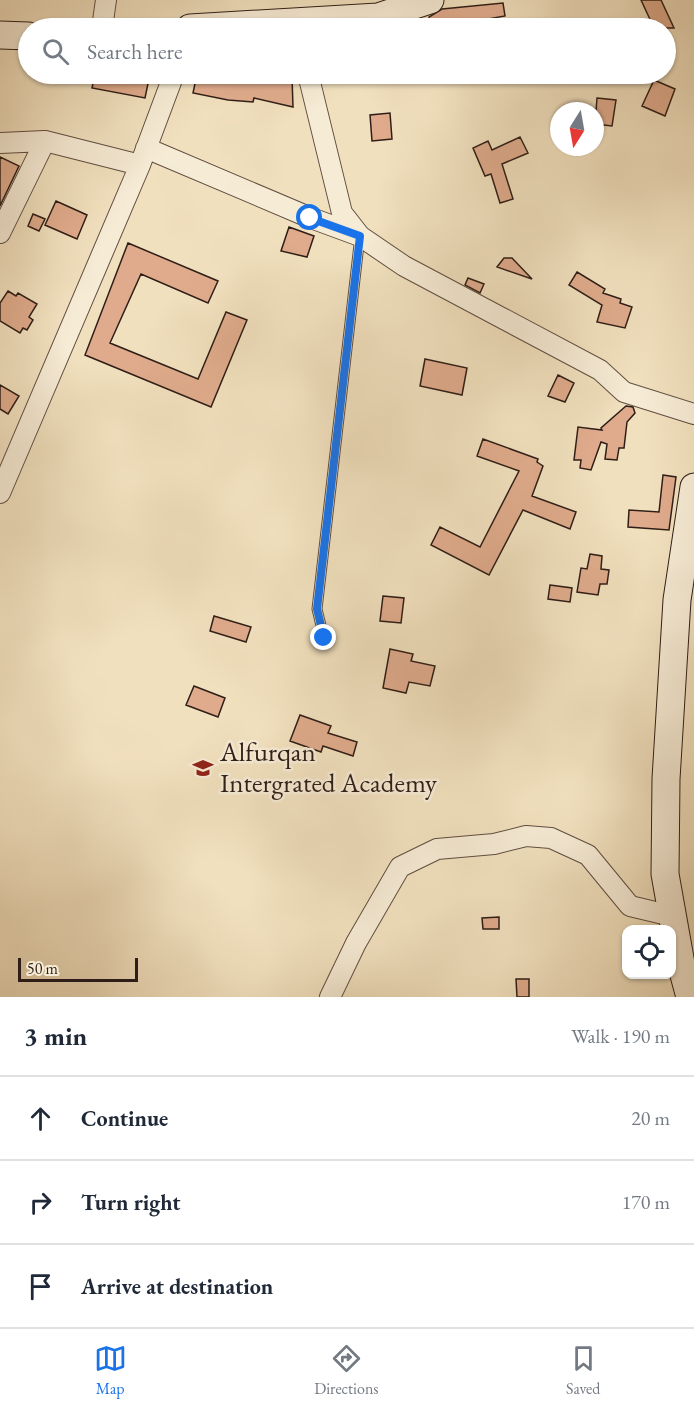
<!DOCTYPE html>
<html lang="en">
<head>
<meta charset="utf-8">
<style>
	body { margin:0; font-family:"EB Garamond",serif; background:#f2f2f3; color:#1f2937 }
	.controls { position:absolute; right:18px; bottom:18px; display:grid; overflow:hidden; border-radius:12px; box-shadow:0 2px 4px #0004 }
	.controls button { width:54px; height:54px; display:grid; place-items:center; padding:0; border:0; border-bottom:2px solid #e0e1e3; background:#fff; color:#1f2937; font:30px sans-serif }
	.compass { position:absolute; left:550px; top:102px; width:54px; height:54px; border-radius:50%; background:#fff; box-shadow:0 2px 4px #0004; rotate:191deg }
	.scale { position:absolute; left:18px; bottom:15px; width:120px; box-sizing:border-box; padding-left:6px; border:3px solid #2f1e17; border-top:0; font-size:16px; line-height:21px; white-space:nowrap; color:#2f1e17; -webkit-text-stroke:4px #f6ebd5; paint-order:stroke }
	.stop { position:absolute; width:18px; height:18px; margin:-14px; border:4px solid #1a73e8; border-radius:50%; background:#fff }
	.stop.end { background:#1a73e8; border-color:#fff; box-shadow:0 2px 6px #0008 }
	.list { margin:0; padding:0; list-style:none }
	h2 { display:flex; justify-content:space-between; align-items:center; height:78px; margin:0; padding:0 24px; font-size:26px }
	h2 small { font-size:20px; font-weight:400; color:#747a83 }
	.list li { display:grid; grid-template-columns:39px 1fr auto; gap:18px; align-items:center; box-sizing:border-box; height:84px; padding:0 24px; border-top:2px solid #e0e1e3 }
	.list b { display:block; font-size:22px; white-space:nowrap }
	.list em { font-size:20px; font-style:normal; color:#747a83 }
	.icon { flex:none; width:33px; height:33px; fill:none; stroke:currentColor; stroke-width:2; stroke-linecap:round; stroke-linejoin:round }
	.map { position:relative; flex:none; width:694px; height:997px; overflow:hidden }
	.search { position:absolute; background:#fff; box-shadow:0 2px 4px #0004; left:18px; right:18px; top:18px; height:66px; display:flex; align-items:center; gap:15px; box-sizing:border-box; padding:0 21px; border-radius:33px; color:#747a83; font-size:22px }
	.sheet { height:330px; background:#fff }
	nav { display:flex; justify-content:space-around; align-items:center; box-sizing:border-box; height:84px; border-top:2px solid #e0e1e3; background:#fff; font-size:16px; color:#747a83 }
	nav a { display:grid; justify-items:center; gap:3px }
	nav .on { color:#1a73e8 }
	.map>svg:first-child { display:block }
	.building { fill:#dfab8c; stroke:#2f1e17; stroke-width:1.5 }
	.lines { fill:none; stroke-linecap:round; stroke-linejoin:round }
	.lane-casing { stroke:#604e41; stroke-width:11 }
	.street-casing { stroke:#604e41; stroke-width:22 }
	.secondary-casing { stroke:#2f1e17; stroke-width:29 }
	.lane { stroke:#f6ebd5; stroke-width:9 }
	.street { stroke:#f6ebd5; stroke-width:20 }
	.secondary { stroke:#f6ebd5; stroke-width:27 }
	.route { stroke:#1a73e8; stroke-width:8 }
	.labels { text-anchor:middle; stroke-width:5; stroke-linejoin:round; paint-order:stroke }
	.poi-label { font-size:27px; fill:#2f1e17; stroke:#f6ebd5; text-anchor:start }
</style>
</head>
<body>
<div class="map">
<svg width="694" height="997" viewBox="0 0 694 997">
	<rect width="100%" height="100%" fill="#f1e0be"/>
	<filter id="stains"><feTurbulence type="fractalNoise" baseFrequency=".00333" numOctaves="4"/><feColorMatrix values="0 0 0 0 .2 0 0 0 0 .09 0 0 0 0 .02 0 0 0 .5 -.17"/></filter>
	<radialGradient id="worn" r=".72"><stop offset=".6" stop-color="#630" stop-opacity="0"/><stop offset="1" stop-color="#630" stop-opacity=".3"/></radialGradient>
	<path class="building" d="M641,0h20l13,28h-20z
		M503,3l2,13 -34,6 1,6h-41l-2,-11 13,-8z
		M95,74h55l-5,24 -53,-10z
		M197,74h86v4l9,-1 1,30 -39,-9 -1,4 -25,-2 -35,-7z
		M654,80l21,9 -10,27 -23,-10z
		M597,98l19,2 -4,26 -17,-2z
		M390,113l2,26 -20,2 -2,-26z
		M520,137l8,16 -26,11 11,35 -13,4 -9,-29 -6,2 -12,-28 15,-7 4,9z
		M0,157l19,9 -19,40z
		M56,201l31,14 -10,24 -32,-14z
		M33,214l12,5 -6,12 -11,-5z
		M289,227l25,9 -7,21 -26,-6z
		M128,243l90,38 -10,22 -67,-29 -31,69 88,36 28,-67 21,8 -36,87 -126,-52z
		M504,258h8l20,21 -35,-12z
		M577,272l28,17 -2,4 18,6 -1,4 12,4 -7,21 -28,-6 5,-17 -33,-20z
		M468,278l16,6 -4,9 -15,-8z
		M8,291l8,5 2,-3 19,11 -8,13 4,3 -6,10 -4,-2 -3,5 -20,-12v-18z
		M425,359l42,9 -5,27 -42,-9z
		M558,375l16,8 -9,19 -17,-6z
		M0,385l19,11 -11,18 -8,-5z
		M626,406l7,1 2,6 -8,9 -3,26h-5l-2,12 -12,-1 2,-15 -6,-2 -10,28 -11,-2 1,-8h-7l4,-33 24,3 -1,-2z
		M483,439l55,20 -1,3 6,4 -11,30 44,16 -6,17 -47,-19 -34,65 -58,-30 9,-18 40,20 39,-76 -42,-15z
		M663,475l13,2 -7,53 -41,-3 1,-17 30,2z
		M590,554l12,2 -1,13 8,1 -2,14h-7l-2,11 -21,-3 4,-24 6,1z
		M550,585l22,3 -2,14 -22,-3z
		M383,596l21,2 -3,25 -21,-2z
		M214,616l37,11 -5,15 -36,-11z
		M390,649l23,5 -2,7 24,5 -5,20 -21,-4 -3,11 -23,-5z
		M194,686l31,12 -7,19 -32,-12z
		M300,715l31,11 -3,7 29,9 -4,14 -30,-10 -2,6 -31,-11z
		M499,917v12h-16l-1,-11z
		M516,979h13v18h-12z"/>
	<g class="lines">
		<g class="lane-casing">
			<path id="lane" d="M324,638l-7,-29 43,-373"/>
		</g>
		<g class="street-casing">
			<path id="street" d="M102,28l4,-28
				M308,74l34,139 18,23 44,30 196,104 24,22 70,22
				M0,143l45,-2 95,24
				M146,148l165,70 49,18
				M0,233l45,-92
				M0,493l140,-328 34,-91
				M330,997l26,-54 44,-76 37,-18 57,-5 32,-8 25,2 37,17 42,51 42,10"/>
		</g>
		<g class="secondary-casing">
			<path id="secondary" d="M190,28l188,-11 52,-17
				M0,35l28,1
				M690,997l-9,-33 -16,-90 1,-95 11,-179 17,-113"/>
		</g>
		<use href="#lane" class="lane"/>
		<use href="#street" class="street"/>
		<use href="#secondary" class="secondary"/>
	</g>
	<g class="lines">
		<path class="route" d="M310,218l50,18 -43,373 7,29"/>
	</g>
	<defs>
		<g id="school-bare" transform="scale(1.62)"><path d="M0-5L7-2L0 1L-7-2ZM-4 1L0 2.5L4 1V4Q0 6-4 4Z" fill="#8f2418" stroke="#f6ebd5" stroke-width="2.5" paint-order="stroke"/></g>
	</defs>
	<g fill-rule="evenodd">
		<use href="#school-bare" x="203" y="768"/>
	</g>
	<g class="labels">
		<g class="poi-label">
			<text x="220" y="761">Alfurqan<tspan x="220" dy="31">Intergrated Academy</tspan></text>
		</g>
	</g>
	<rect width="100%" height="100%" filter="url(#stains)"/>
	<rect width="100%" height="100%" fill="url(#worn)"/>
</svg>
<div class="controls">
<button><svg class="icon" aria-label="locate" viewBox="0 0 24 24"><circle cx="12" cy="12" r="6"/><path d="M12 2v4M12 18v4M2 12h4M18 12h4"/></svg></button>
</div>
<svg class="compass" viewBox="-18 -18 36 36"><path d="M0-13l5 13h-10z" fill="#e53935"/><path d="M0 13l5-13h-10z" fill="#747a83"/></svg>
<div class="scale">50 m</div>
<div class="stop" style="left:310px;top:218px"></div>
<div class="stop end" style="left:324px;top:638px"></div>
<div class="search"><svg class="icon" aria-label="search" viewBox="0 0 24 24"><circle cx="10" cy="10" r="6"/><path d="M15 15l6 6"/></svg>Search here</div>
</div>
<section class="sheet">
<h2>3 min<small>Walk · 190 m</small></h2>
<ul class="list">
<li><svg class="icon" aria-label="ahead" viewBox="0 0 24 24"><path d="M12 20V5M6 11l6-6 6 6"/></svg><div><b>Continue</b></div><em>20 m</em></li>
<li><svg class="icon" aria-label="right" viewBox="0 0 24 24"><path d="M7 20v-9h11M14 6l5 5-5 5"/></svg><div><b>Turn right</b></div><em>170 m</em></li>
<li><svg class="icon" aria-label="arrive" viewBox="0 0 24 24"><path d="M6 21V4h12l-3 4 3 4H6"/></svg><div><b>Arrive at destination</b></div></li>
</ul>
</section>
<nav>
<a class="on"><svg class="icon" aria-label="map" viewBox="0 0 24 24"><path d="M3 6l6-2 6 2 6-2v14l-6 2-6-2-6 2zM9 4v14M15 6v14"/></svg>Map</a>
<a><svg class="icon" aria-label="directions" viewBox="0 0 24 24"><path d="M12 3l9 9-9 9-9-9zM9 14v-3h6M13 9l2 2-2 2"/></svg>Directions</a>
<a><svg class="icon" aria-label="saved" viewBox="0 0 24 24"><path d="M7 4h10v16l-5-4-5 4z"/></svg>Saved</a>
</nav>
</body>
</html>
